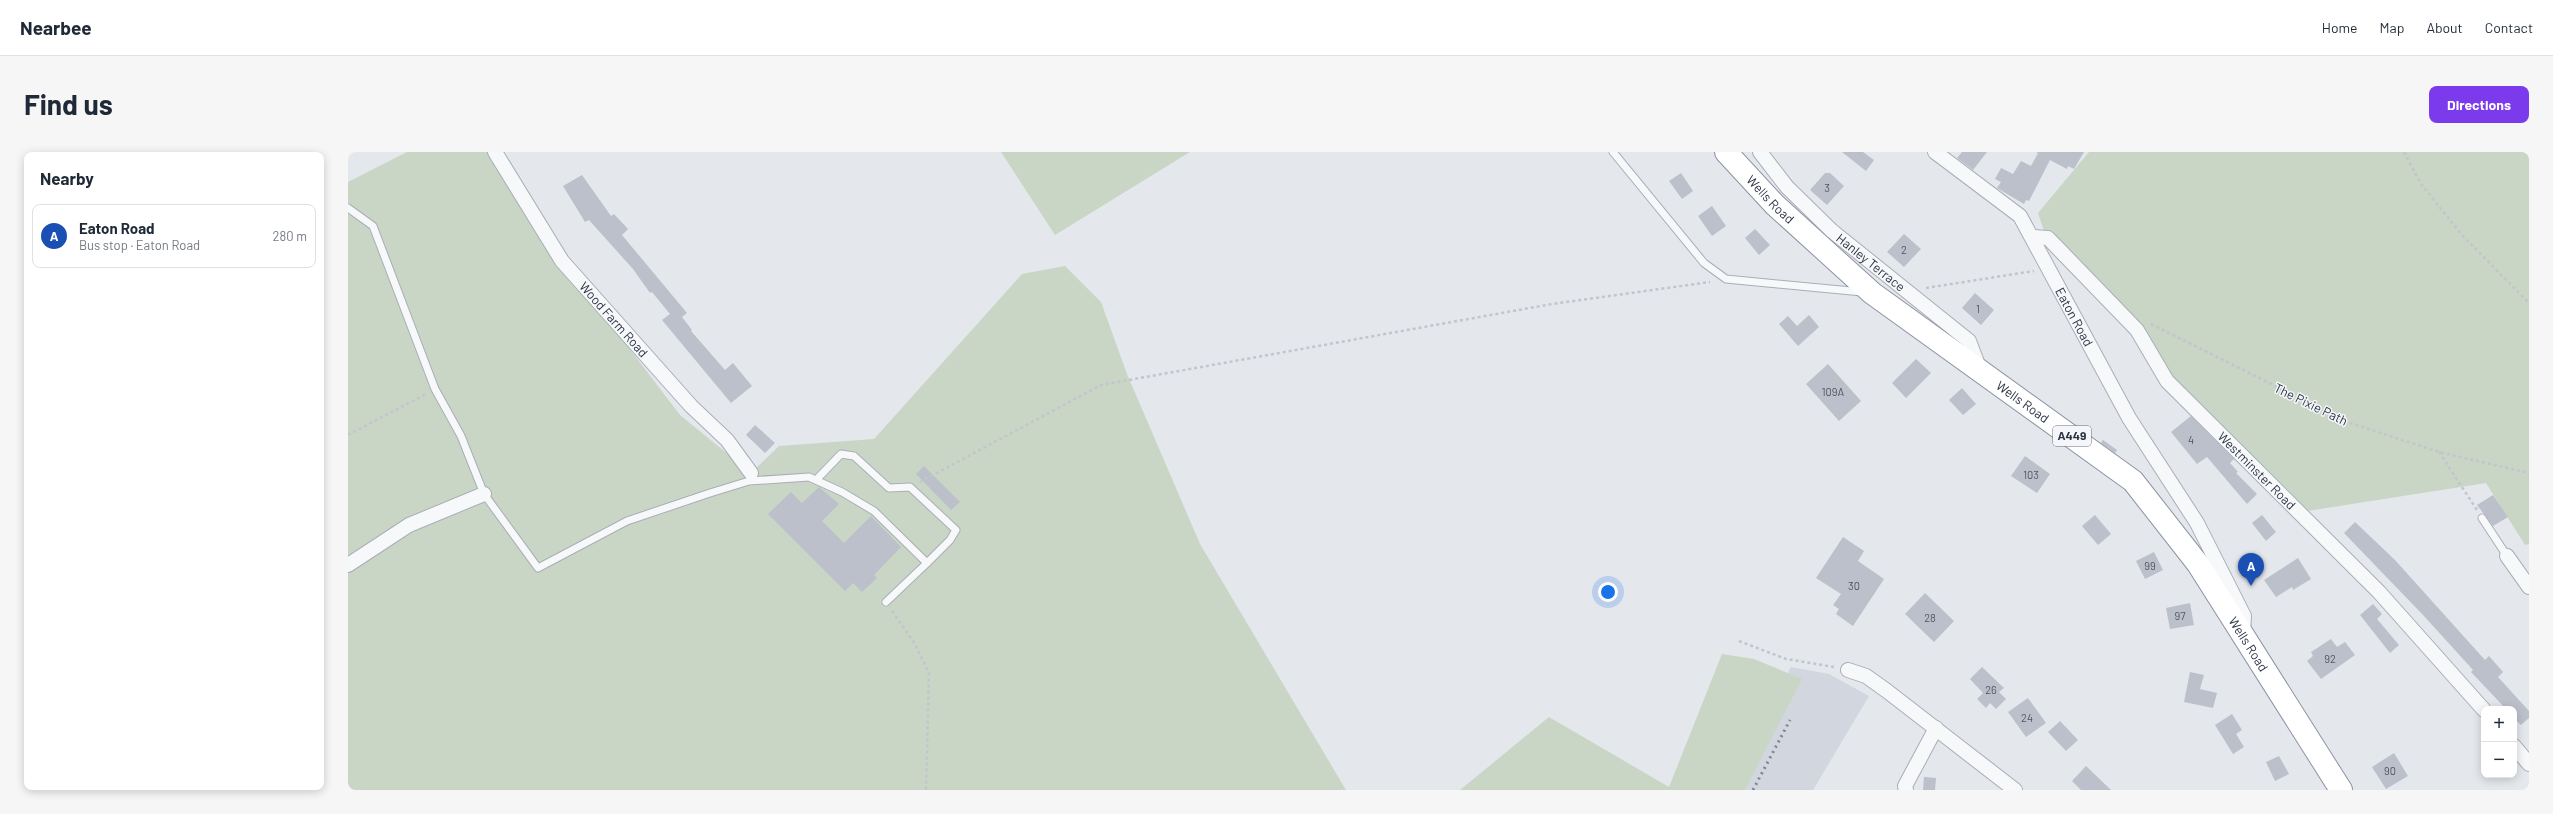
<!DOCTYPE html>
<html lang="en">
<head>
<meta charset="utf-8">
<style>
	body { margin:0; font-family:Barlow,sans-serif; background:#f6f6f7; color:#1f2937 }
	.controls { position:absolute; right:12px; bottom:12px; display:grid; overflow:hidden; border-radius:8px; box-shadow:0 2px 10px #0003 }
	.controls button { width:36px; height:36px; display:grid; place-items:center; padding:0; border:0; border-bottom:1px solid #e0e1e3; background:#fff; color:#1f2937; font:20px sans-serif }
	.you { position:absolute; left:1260px; top:440px; width:14px; height:14px; margin:-10px; border:3px solid #fff; border-radius:50%; background:#1a73e8; box-shadow:0 0 0 6px #1a73e833 }
	.badge { display:grid; place-items:center; width:26px; height:26px; border-radius:50%; background:#7c3aed; color:#fff; font-size:13px; font-weight:700 }
	.pin { position:absolute; translate:-50% -33px; filter:drop-shadow(0 1px 2px #0008) }
	.pin::after { content:''; position:absolute; top:21px; width:14px; height:12px; background:inherit; clip-path:polygon(0 0,100% 0,50% 100%) }
	.list { margin:0; padding:0; list-style:none }
	h2 { display:flex; justify-content:space-between; align-items:center; height:52px; margin:0; padding:0 16px; font-size:17px }
	h2 small { font-size:13px; font-weight:400; color:#747a83 }
	.list li { display:grid; grid-template-columns:26px 1fr auto; gap:12px; align-items:center; box-sizing:border-box; height:64px; margin:0 8px 8px; padding:0 8px; border:1px solid #e0e1e3; border-radius:8px }
	.list b { display:block; font-size:15px; white-space:nowrap }
	.list p { margin:0; font-size:13px; white-space:nowrap; color:#747a83 }
	.list em { font-size:13px; font-style:normal; color:#747a83 }
	.map { position:relative; flex:none; width:2181px; height:638px; overflow:hidden; border-radius:8px }
	header { display:flex; align-items:center; gap:24px; box-sizing:border-box; height:56px; padding:0 20px; background:#fff; border-bottom:1px solid #e0e1e3 }
	header strong { font-size:19px }
	nav { display:flex; gap:22px; margin-inline-start:auto; font-size:14px }
	.intro { display:flex; align-items:center; justify-content:space-between; box-sizing:border-box; height:96px; padding:0 24px }
	h1 { margin:0; font-size:28px }
	.button { padding:10px 18px; border-radius:8px; background:#7c3aed; color:#fff; font-size:14px; font-weight:700 }
	main { display:flex; gap:24px; padding:0 24px }
	aside { flex:1; background:#fff; border-radius:8px; box-shadow:0 2px 10px #0003 }
	.map>svg:first-child { display:block }
	.built { fill:#d2d6de }
	.green { fill:#c9d6c5 }
	.building { fill:#bbc0ca }
	.lines { fill:none; stroke-linecap:round; stroke-linejoin:round }
	.service-casing { stroke:#a9aeb7; stroke-width:9 }
	.minor-casing { stroke:#a9aeb7; stroke-width:16 }
	.trunk-casing { stroke:#8b94a3; stroke-width:24 }
	.path { stroke:#c2c5cb; stroke-width:2.5; stroke-dasharray:3 3; stroke-linecap:butt }
	.service { stroke:#f7f8fa; stroke-width:7 }
	.minor { stroke:#f7f8fa; stroke-width:14 }
	.trunk { stroke:#fff; stroke-width:22 }
	.rail { stroke:#7d8696; stroke-width:3; stroke-dasharray:2 4; stroke-linecap:butt }
	.labels { text-anchor:middle; stroke-width:3; stroke-linejoin:round; paint-order:stroke }
	.number-label { font-size:11px; fill:#4f5766 }
	.shield { fill:#f4f6f9; stroke:#676e7b; stroke-width:1 }
	.shield-label { font-size:12px; font-weight:bold; fill:#2b3445 }
	.street-label { font-size:13px; fill:#2b3445; stroke:#f4f6f9 }
</style>
</head>
<body>
<header>
<strong>Nearbee</strong>
<nav><a>Home</a><a>Map</a><a>About</a><a>Contact</a></nav>
</header>
<div class="intro"><h1>Find us</h1><a class="button">Directions</a></div>
<main>
<aside>
<h2>Nearby<small></small></h2>
<ul class="list">
<li><span class="badge" style="background:#1a4fb4">A</span><div><b>Eaton Road</b><p>Bus stop · Eaton Road</p></div><em>280 m</em></li>
</ul>
</aside>
<div class="map">
<svg width="2181" height="638" viewBox="0 0 2181 638">
	<rect width="100%" height="100%" fill="#e4e7ec"/>
	<path class="built" d="M1443,515l38,7 40,22 -56,94h-88z"/>
	<path class="green" d="M59,0h83l110,158 80,105 71,58 28,-27 95,-7 148,-165 43,-8 36,36 26,72 73,170 146,246h-998v-608z
		M653,0h189l-135,83z
		M1741,0h440v392l-4,1 -39,-62 -185,29 -251,-263 -12,-36z
		M1374,502l32,5 48,20 -57,111h-285l89,-73 120,70z"/>
	<path class="building" d="M1494,0h21l11,8 -8,11z
		M1614,0h25l-14,18 -16,-12z
		M1688,0h48l-10,17 -6,-3 -1,3 -17,-9 -21,41 -3,-1 -2,4 -27,-16 4,-6 -6,-3 6,-11 12,6 8,-13 10,5 7,-13z
		M1333,21l12,18 -11,8 -13,-18z
		M1477,21h5l14,13 -17,19 -17,-15z
		M234,23l29,41 3,-2 14,15 -6,6 65,78 -5,4 10,13 -1,1 34,39 8,-7 19,23 -21,17 -69,-83 8,-6 -18,-22 -2,1 -17,-24 -44,-49 -4,2 -22,-36z
		M1364,54l14,20 -14,10 -14,-20z
		M1407,77l15,16 -11,10 -14,-17z
		M1556,82l17,15 -17,18 -17,-15z
		M1627,141l19,17 -13,15 -19,-17z
		M1461,163l10,12 -21,19 -19,-22 9,-8 9,10z
		M1568,207l15,14 -25,25 -14,-15z
		M1480,212l33,37 -22,20 -33,-37z
		M1614,236l14,16 -13,11 -14,-15z
		M1843,264l43,43 -4,4 8,9 -2,1 21,21 -10,10 -40,-47 -10,7 -26,-32z
		M407,273l20,18 -10,10 -19,-18z
		M1755,288l14,10 -2,3 -14,-10z
		M1677,304l25,18 -13,19 -26,-17z
		M576,314l36,36 -9,8 -35,-36z
		M471,335l20,17 -17,17 22,22 27,-27 30,31 -27,28 3,3 -15,14 -9,-9 -8,8 -77,-77 23,-22 11,11z
		M2145,343l15,22 -15,9 -16,-21z
		M1747,363l16,19 -13,11 -16,-19z
		M1914,363l14,17 -10,9 -14,-18z
		M2007,370l40,38 90,100 4,-4 14,16 -5,5 31,34v7l-8,7 -7,-7v-9h-8l-35,-37 2,-2 -49,-54 -80,-83z
		M1495,385l21,14 -6,10 26,18 -31,47 -17,-12 3,-5 -6,-4 8,-11 -25,-16z
		M1806,400l9,18 -18,9 -9,-18z
		M1950,406l13,21 -18,11 -1,-3 -16,10 -12,-17z
		M1577,441l29,28 -20,21 -29,-28z
		M1842,451l4,22 -24,4 -4,-21z
		M2025,452l9,10 -5,5 22,26 -9,8 -30,-38z
		M1983,487l6,8 8,-5 10,13 -34,24 -14,-18 6,-5 -2,-4z
		M1634,515l22,21 -5,4 7,7 -10,10 -6,-6 -4,5 -9,-9 6,-6 -13,-14z
		M1842,520l14,3 -4,14 17,4 -4,15 -29,-6z
		M1680,546l18,25 -20,14 -18,-25z
		M1884,562l10,16 -6,4 8,13 -11,7 -18,-29z
		M1712,569l18,19 -12,11 -18,-19z
		M2046,601l14,23 -22,13 -14,-22z
		M1931,604l10,18 -14,7 -9,-19z
		M1738,614l25,24h-30l-9,-9z
		M1576,625l12,1 -1,12h-12z"/>
	<g class="lines">
		<g class="service-casing">
			<path id="service" d="M1265,0l91,111 22,16 136,13
				M0,56l25,18 62,163 26,47 23,58 54,74 89,-47 83,-28 39,-12 60,-4 33,15 32,19 53,52 -41,39
				M468,328l25,-26 13,2 35,32 21,-1 46,43 -6,10 -23,23
				M2134,366l25,38"/>
		</g>
		<g class="minor-casing">
			<g id="minor">
				<path id="s1" d="M147,0l67,109 129,145 36,34 24,33"/>
				<path id="s2" d="M1412,0l27,35 45,44 137,110 11,29"/>
				<path id="s3" d="M1587,0l85,64 109,202 68,105 47,93 -1,19"/>
				<path id="s4" d="M1685,85l15,1 89,92 30,51 212,211 105,118"/>
				<path d="M2159,404l22,31"/>
				<path d="M0,413l61,-40 75,-31"/>
				<path d="M1500,518l18,6 21,15 128,99"/>
				<path d="M2166,594l15,18"/>
				<path d="M1558,638l-1,-4 31,-58"/>
			</g>
		</g>
		<g class="trunk-casing">
			<g id="trunk">
				<path id="s5" d="M1378,0l49,53 97,88 261,188 65,83 143,226"/>
			</g>
		</g>
		<path class="path" d="M2056,0l17,32 41,51 67,68
			M1578,136l108,-17
			M1803,172l199,99 89,29 90,21
			M0,283l78,-41
			M2091,300l38,58
			M572,330l181,-97 451,-81 158,-22
			M544,459l23,33 14,29 -3,117
			M1391,489l47,18 48,8"/>
		<use href="#service" class="service"/>
		<use href="#minor" class="minor"/>
		<use href="#trunk" class="trunk"/>
		<path class="rail" d="M1405,638l37,-70"/>
	</g>
	<g class="labels">
		<g class="number-label">
			<text x="1479" y="40">3</text>
			<text x="1556" y="102">2</text>
			<text x="1630" y="161">1</text>
			<text x="1485" y="244">109A</text>
			<text x="1843" y="292">4</text>
			<text x="1683" y="327">103</text>
			<text x="1802" y="418">99</text>
			<text x="1506" y="438">30</text>
			<text x="1832" y="468">97</text>
			<text x="1582" y="470">28</text>
			<text x="1982" y="511">92</text>
			<text x="1643" y="542">26</text>
			<text x="1679" y="570">24</text>
			<text x="2042" y="623">90</text>
		</g>
		<rect class="shield" x="1705" y="274" width="38" height="20" rx="3"/>
		<g class="shield-label">
			<text x="1724" y="288">A449</text>
		</g>
		<g class="street-label">
			<text dy="5" stroke="none"><textPath href="#s5" startOffset="65">Wells Road</textPath></text>
			<text dy="5" stroke="none"><textPath href="#s2" startOffset="157">Hanley Terrace</textPath></text>
			<text dy="5" stroke="none"><textPath href="#s3" startOffset="221">Eaton Road</textPath></text>
			<text dy="5" stroke="none"><textPath href="#s1" startOffset="206">Wood Farm Road</textPath></text>
			<text dy="5" stroke="none"><textPath href="#s5" startOffset="389">Wells Road</textPath></text>
			<text transform="translate(1963 252) rotate(26)" y="5">The Pixie Path</text>
			<text dy="5" stroke="none"><textPath href="#s4" startOffset="329">Westminster Road</textPath></text>
			<text dy="5" stroke="none"><textPath href="#s5" startOffset="725">Wells Road</textPath></text>
		</g>
	</g>
</svg>
<div class="controls">
<button>+</button>
<button>−</button>
</div>
<div class="you"></div>
<div class="pin badge" style="left:1903px;top:434px;background:#1a4fb4">A</div>
</div>
</main>
</body>
</html>
